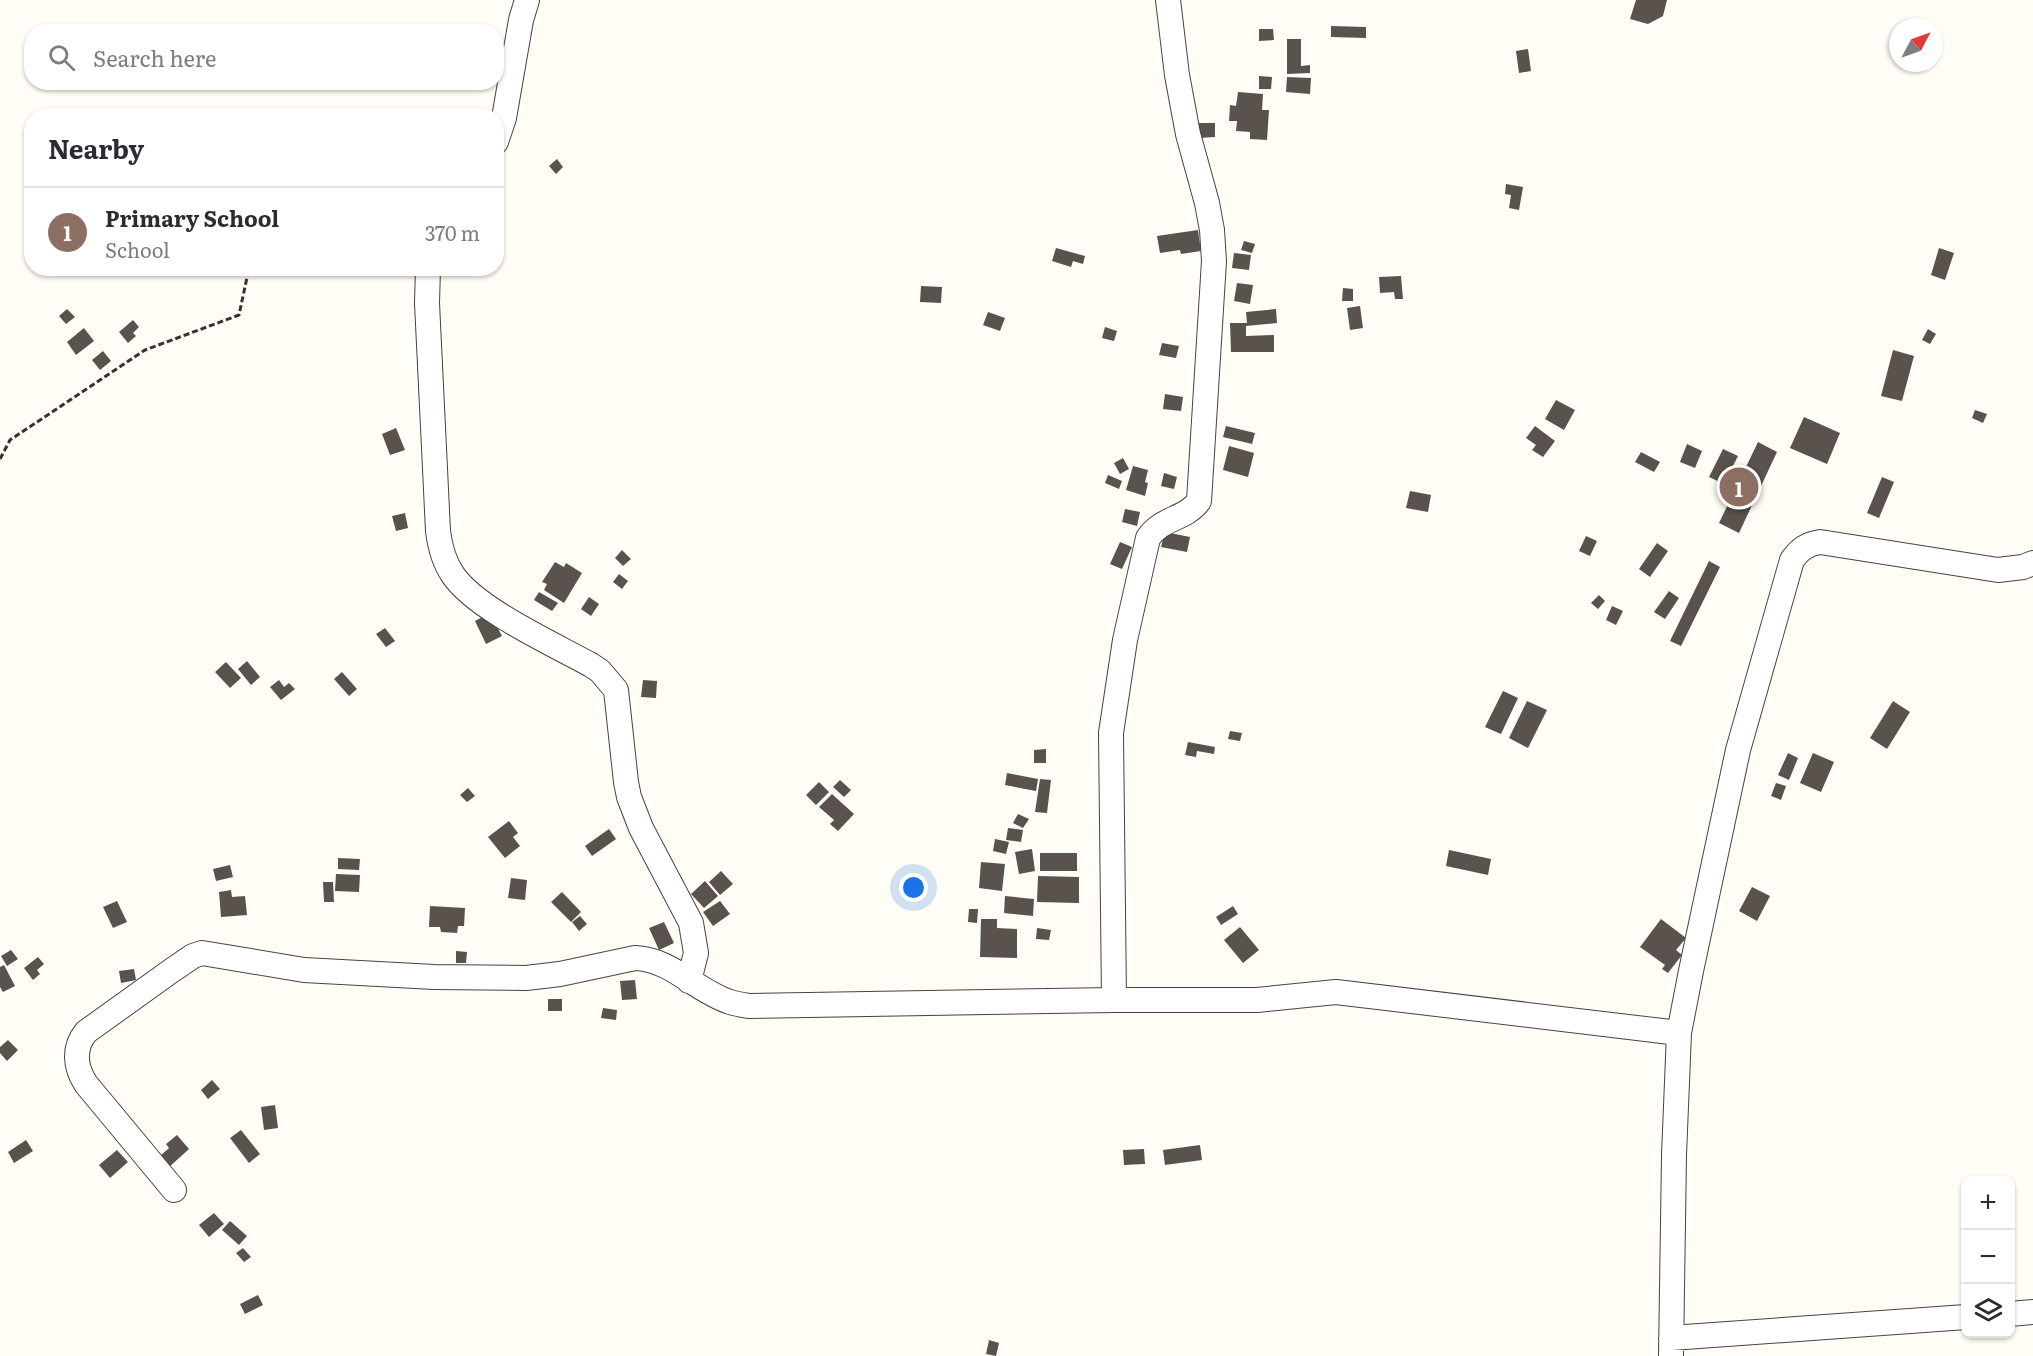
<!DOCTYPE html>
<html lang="en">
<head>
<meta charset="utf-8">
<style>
	body { margin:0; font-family:Literata,serif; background:#f7f7f7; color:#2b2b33 }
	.controls { position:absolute; right:18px; bottom:18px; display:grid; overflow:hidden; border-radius:12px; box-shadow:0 2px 4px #0004 }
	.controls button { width:54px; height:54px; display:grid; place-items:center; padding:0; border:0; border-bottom:2px solid #e1e1e2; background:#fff; color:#2b2b33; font:30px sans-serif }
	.compass { position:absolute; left:1889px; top:18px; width:54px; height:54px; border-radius:50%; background:#fff; box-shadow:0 2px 4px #0004; rotate:49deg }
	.you { position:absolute; left:914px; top:888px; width:21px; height:21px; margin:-15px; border:4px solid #fff; border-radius:50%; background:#1a73e8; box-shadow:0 0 0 9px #1a73e833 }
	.badge { display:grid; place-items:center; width:39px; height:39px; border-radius:50%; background:#db2777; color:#fff; font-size:20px; font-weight:700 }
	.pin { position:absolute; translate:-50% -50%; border:3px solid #fff; box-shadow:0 2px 6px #0006 }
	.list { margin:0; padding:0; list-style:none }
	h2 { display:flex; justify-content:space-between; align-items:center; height:78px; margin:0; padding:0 24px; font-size:26px }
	h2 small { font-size:20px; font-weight:400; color:#7c7c81 }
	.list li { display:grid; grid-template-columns:39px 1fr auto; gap:18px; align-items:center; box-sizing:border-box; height:90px; padding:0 24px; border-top:2px solid #e1e1e2 }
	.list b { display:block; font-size:22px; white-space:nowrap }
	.list p { margin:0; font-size:20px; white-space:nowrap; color:#7c7c81 }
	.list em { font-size:20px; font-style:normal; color:#7c7c81 }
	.icon { flex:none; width:33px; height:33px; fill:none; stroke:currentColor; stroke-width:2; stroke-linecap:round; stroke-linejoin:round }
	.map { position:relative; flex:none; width:2033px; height:1356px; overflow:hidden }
	.search { position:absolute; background:#fff; box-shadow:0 2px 4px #0004; left:24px; top:24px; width:480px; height:66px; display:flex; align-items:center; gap:15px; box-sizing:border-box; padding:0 21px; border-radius:24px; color:#7c7c81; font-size:22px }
	.panel { position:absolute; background:#fff; box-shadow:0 2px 4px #0004; left:24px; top:108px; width:480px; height:168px; border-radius:24px }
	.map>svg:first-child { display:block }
	.building { fill:#5a524d }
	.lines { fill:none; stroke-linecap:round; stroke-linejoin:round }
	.minor-casing { stroke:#444; stroke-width:26 }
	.path { stroke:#333; stroke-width:3; stroke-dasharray:6 3; stroke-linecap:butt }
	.minor { stroke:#fff; stroke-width:24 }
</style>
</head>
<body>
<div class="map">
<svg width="2033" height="1356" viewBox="0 0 2033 1356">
	<rect width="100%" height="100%" fill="#fffdf5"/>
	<path class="building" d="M1636,0h31l-4,16 -15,8 -18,-5z
		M1331,26l35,1v11l-35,-1z
		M1259,29h14l1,11 -15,1z
		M1287,39h14v27l9,-1v8l-23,1z
		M1528,49l3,22 -12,2 -3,-22z
		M1259,76l13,1 -1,12h-12z
		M1287,77l24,1 -1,16 -24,-2z
		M1238,92l25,2 -1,16h7l-2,30 -17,-1v-7l-14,-1 1,-10h-8l1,-16 6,1z
		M1199,123h16v14l-16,1z
		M557,159l6,8 -7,7 -7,-8z
		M1506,184l17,3 -4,23 -10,-2 2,-13 -6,-1z
		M1198,230l3,21 -20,3 -1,-4 -20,3 -3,-17z
		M1244,241l11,3 -3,9 -11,-3z
		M1056,248l29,8 -2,8 -10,-3 -2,6 -19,-6z
		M1939,248l15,5 -9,27 -14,-5z
		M1234,253l17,2 -2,15 -17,-2z
		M1401,276l2,23h-8l-1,-7 -14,1 -1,-16z
		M1237,283l16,2 -3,19 -16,-3z
		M921,286l21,1 -1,16 -21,-1z
		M1343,288l10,1v12h-11z
		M1360,306l3,22 -13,2 -3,-22z
		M67,309l8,8 -9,7 -7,-8z
		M1276,309l1,14 -31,3v10l28,-1v17h-43l-1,-29h17l-1,-11z
		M988,312l17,6 -5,13 -17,-6z
		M133,320l6,7 -6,6 3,3 -8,7 -9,-11z
		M1105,327l12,4 -3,10 -12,-3z
		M84,328l10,13 -18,14 -9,-13z
		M1928,329l8,5 -6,10 -8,-4z
		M1162,343l17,3 -3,12 -17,-3z
		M1893,350l21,6 -12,45 -21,-5z
		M103,351l8,10 -11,9 -8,-10z
		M1165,394l18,3 -2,14 -18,-2z
		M1556,400l19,10 -11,20 -19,-11z
		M1975,410l12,4 -4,9 -11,-5z
		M1804,417l36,16 -13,31 -37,-16z
		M1226,426l29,7 -3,11 -29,-7z
		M1535,426l20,15 -12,16 -11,-7 4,-5 -10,-7z
		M396,428l9,22 -15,5 -8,-21z
		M1758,442l19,10 -38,81 -20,-10z
		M1687,444l15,7 -7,17 -15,-6z
		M1229,446l25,7 -6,24 -25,-7z
		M1723,449l15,7 -14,28 -15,-7z
		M1641,452l19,10 -6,10 -19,-10z
		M1123,458l6,11 -9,5 -6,-11z
		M1133,466l15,4 -3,12 3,1 -3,13 -19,-6z
		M1164,473l13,4 -3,12 -13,-3z
		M1108,475l14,6 -3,8 -14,-6z
		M1882,477l12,5 -15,36 -12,-5z
		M1410,491l21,4 -3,17 -22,-4z
		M1125,509l15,3 -3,14 -15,-4z
		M405,513l3,15 -12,3 -4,-15z
		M1165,532l25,5 -3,15 -26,-5z
		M1586,536l11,5 -7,15 -11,-5z
		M1120,542l12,5 -10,22 -12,-5z
		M1657,543l11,8 -18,26 -11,-8z
		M622,550l9,9 -8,7 -8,-8z
		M1709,561l11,6 -39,79 -11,-5z
		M555,562l9,5 2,-4 16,10 -18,30 -20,-13 3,-6 -5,-2z
		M619,574l9,7 -6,8 -9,-7z
		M1669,591l10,7 -14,21 -11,-7z
		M539,592l19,11 -6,8 -18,-11z
		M1599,595l6,6 -7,8 -7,-6z
		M589,597l10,7 -8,12 -10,-7z
		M1612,606l11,5 -7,14 -10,-5z
		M490,613l12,23 -16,8 -11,-23z
		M385,628l10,13 -9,6 -10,-13z
		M247,661l13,16 -9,8 -13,-16z
		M226,662l15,16 -11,10 -15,-16z
		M342,672l15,17 -8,7 -15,-17z
		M279,680l5,7 5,-4 6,6 -14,11 -11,-13z
		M643,680l14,1 -1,17 -15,-1z
		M1503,691l15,7 -17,36 -16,-7z
		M1527,701l20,9 -19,38 -19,-10z
		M1893,701l17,11 -23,37 -17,-11z
		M1230,731l12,2 -2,8 -12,-2z
		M1188,742l27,5 -1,7 -17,-3 -1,6 -11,-2z
		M1046,749v14h-12v-13z
		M1788,753l10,5 -9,22 -11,-5z
		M1813,753l21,9 -13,30 -21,-9z
		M1007,773l31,6 -2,12 -31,-6z
		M1040,779l11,1 -4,33 -12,-1z
		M840,780l11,10 -7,7 -11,-10z
		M819,782l10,10 -13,13 -10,-10z
		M1776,783l10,3 -5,14 -10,-4z
		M468,788l7,8 -8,6 -7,-7z
		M832,794l22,20 -16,17 -8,-7 4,-4 -15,-13z
		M1018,814l11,5 -6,9 -10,-5z
		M509,821l9,12 -5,4 7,9 -15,12 -17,-21z
		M1008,828l15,2 -2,12 -15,-2z
		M609,829l7,10 -24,17 -7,-10z
		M995,839l14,3 -3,12 -13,-3z
		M1032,849l3,22 -16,3 -4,-22z
		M1449,850l42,9 -3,16 -42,-9z
		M1040,853h37v18h-37z
		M338,858l22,1 -1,11 -21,-1z
		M981,862l24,2 -3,27 -23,-3z
		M230,865l3,12 -17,4 -3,-12z
		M721,871l12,13 -13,11 -11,-13z
		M336,874l24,1 -1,17 -24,-1z
		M1038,876l41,1v26l-42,-1z
		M511,878l16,2 -2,20 -17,-2z
		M705,881l13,15 -14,12 -13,-14z
		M323,882h10l1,20h-10z
		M1752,887l18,9 -13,25 -18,-10z
		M231,890l1,7 13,-1 2,19 -26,2 -2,-25z
		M562,892l19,20 -10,10 -20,-20z
		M1005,896l29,3 -1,17 -29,-3z
		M117,901l10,21 -14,6 -10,-21z
		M720,901l10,13 -17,12 -10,-14z
		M430,906l35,2 -1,18h-6l-1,7 -16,-1 -1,-5h-11z
		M1233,906l5,8 -17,11 -5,-8z
		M969,909h9l-1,14 -9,-1z
		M580,916l7,8 -8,7 -7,-9z
		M981,919h16v9l20,1v29l-37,-1z
		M1661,919l25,19 -10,12 6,5 -14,18 -6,-4 3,-4 -25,-18z
		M664,922l10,21 -15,7 -10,-22z
		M1240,927l19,23 -16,13 -19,-23z
		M1037,928l14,2 -2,10 -13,-1z
		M11,950l7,9 -11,7 -6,-10z
		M456,951l11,1 -1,11h-10z
		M38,957l6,7 -7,6 3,4 -7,6 -9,-12z
		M4,965l11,21 -12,6 -3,-5v-20z
		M134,969l2,11 -15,3 -2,-12z
		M635,980l2,19 -15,1 -2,-19z
		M548,999h14v12h-14z
		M603,1008l14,2 -1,10 -15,-2z
		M8,1040l10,10 -11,11 -7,-8v-6z
		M212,1080l8,9 -12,10 -7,-9z
		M275,1105l3,23 -14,2 -3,-23z
		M241,1130l19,24 -11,9 -19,-25z
		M177,1135l12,14 -21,19 -9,-11 10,-9 -3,-4z
		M26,1140l7,11 -19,12 -6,-11z
		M1200,1145l2,15 -37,5 -2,-15z
		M1144,1149l1,15 -21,1 -1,-15z
		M117,1150l11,12 -18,16 -11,-13z
		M214,1213l10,11 -15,13 -10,-12z
		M230,1221l17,15 -8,9 -17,-15z
		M243,1248l8,9 -7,5 -8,-9z
		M258,1295l5,10 -18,9 -5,-10z
		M989,1340l10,3 -3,13 -10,-2z"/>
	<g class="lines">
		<g class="minor-casing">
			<path id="minor" d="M496,142l8,-24 17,-98 6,-20
				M428,268l-1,35 11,228c2,16 6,31 15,44 23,34 100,69 138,90l9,6 16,19 10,92 3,15 12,31 50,95 5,30 -7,28
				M1114,1000l-3,-267 14,-93 23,-102c14,-21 37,-18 51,-37l15,-240 -2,-31 -5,-27 -19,-69 -11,-59 -9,-75
				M174,1190l-88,-106c-11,-17 -13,-36 0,-52l85,-61 22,-15 9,-3 102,17 130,7 92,1 34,-4 75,-16c36,1 61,33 95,44 6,2 13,3 19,4l365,-6h143l79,-8 343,41
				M2010,1314l23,-2
				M1671,1338l295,-21
				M1671,1356l3,-201 5,-122 12,-62 47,-221 54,-190c8,-11 15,-16 28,-18l178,28 25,-3 10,-4"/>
		</g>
		<path class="path" d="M0,459l10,-19 135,-90 94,-35 10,-47"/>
		<use href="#minor" class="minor"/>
	</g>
</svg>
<div class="controls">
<button>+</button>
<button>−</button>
<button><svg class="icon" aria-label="layers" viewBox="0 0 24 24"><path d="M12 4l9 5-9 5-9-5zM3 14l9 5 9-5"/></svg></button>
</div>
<svg class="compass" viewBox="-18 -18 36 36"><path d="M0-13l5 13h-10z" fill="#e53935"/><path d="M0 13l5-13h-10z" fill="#7c7c81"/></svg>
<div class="you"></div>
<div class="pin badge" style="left:1739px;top:487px;background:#8d6e63">1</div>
<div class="search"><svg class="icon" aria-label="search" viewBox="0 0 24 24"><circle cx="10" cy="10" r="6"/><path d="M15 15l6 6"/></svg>Search here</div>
<section class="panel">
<h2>Nearby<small></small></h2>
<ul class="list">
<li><span class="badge" style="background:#8d6e63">1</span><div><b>Primary School</b><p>School</p></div><em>370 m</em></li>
</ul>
</section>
</div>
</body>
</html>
